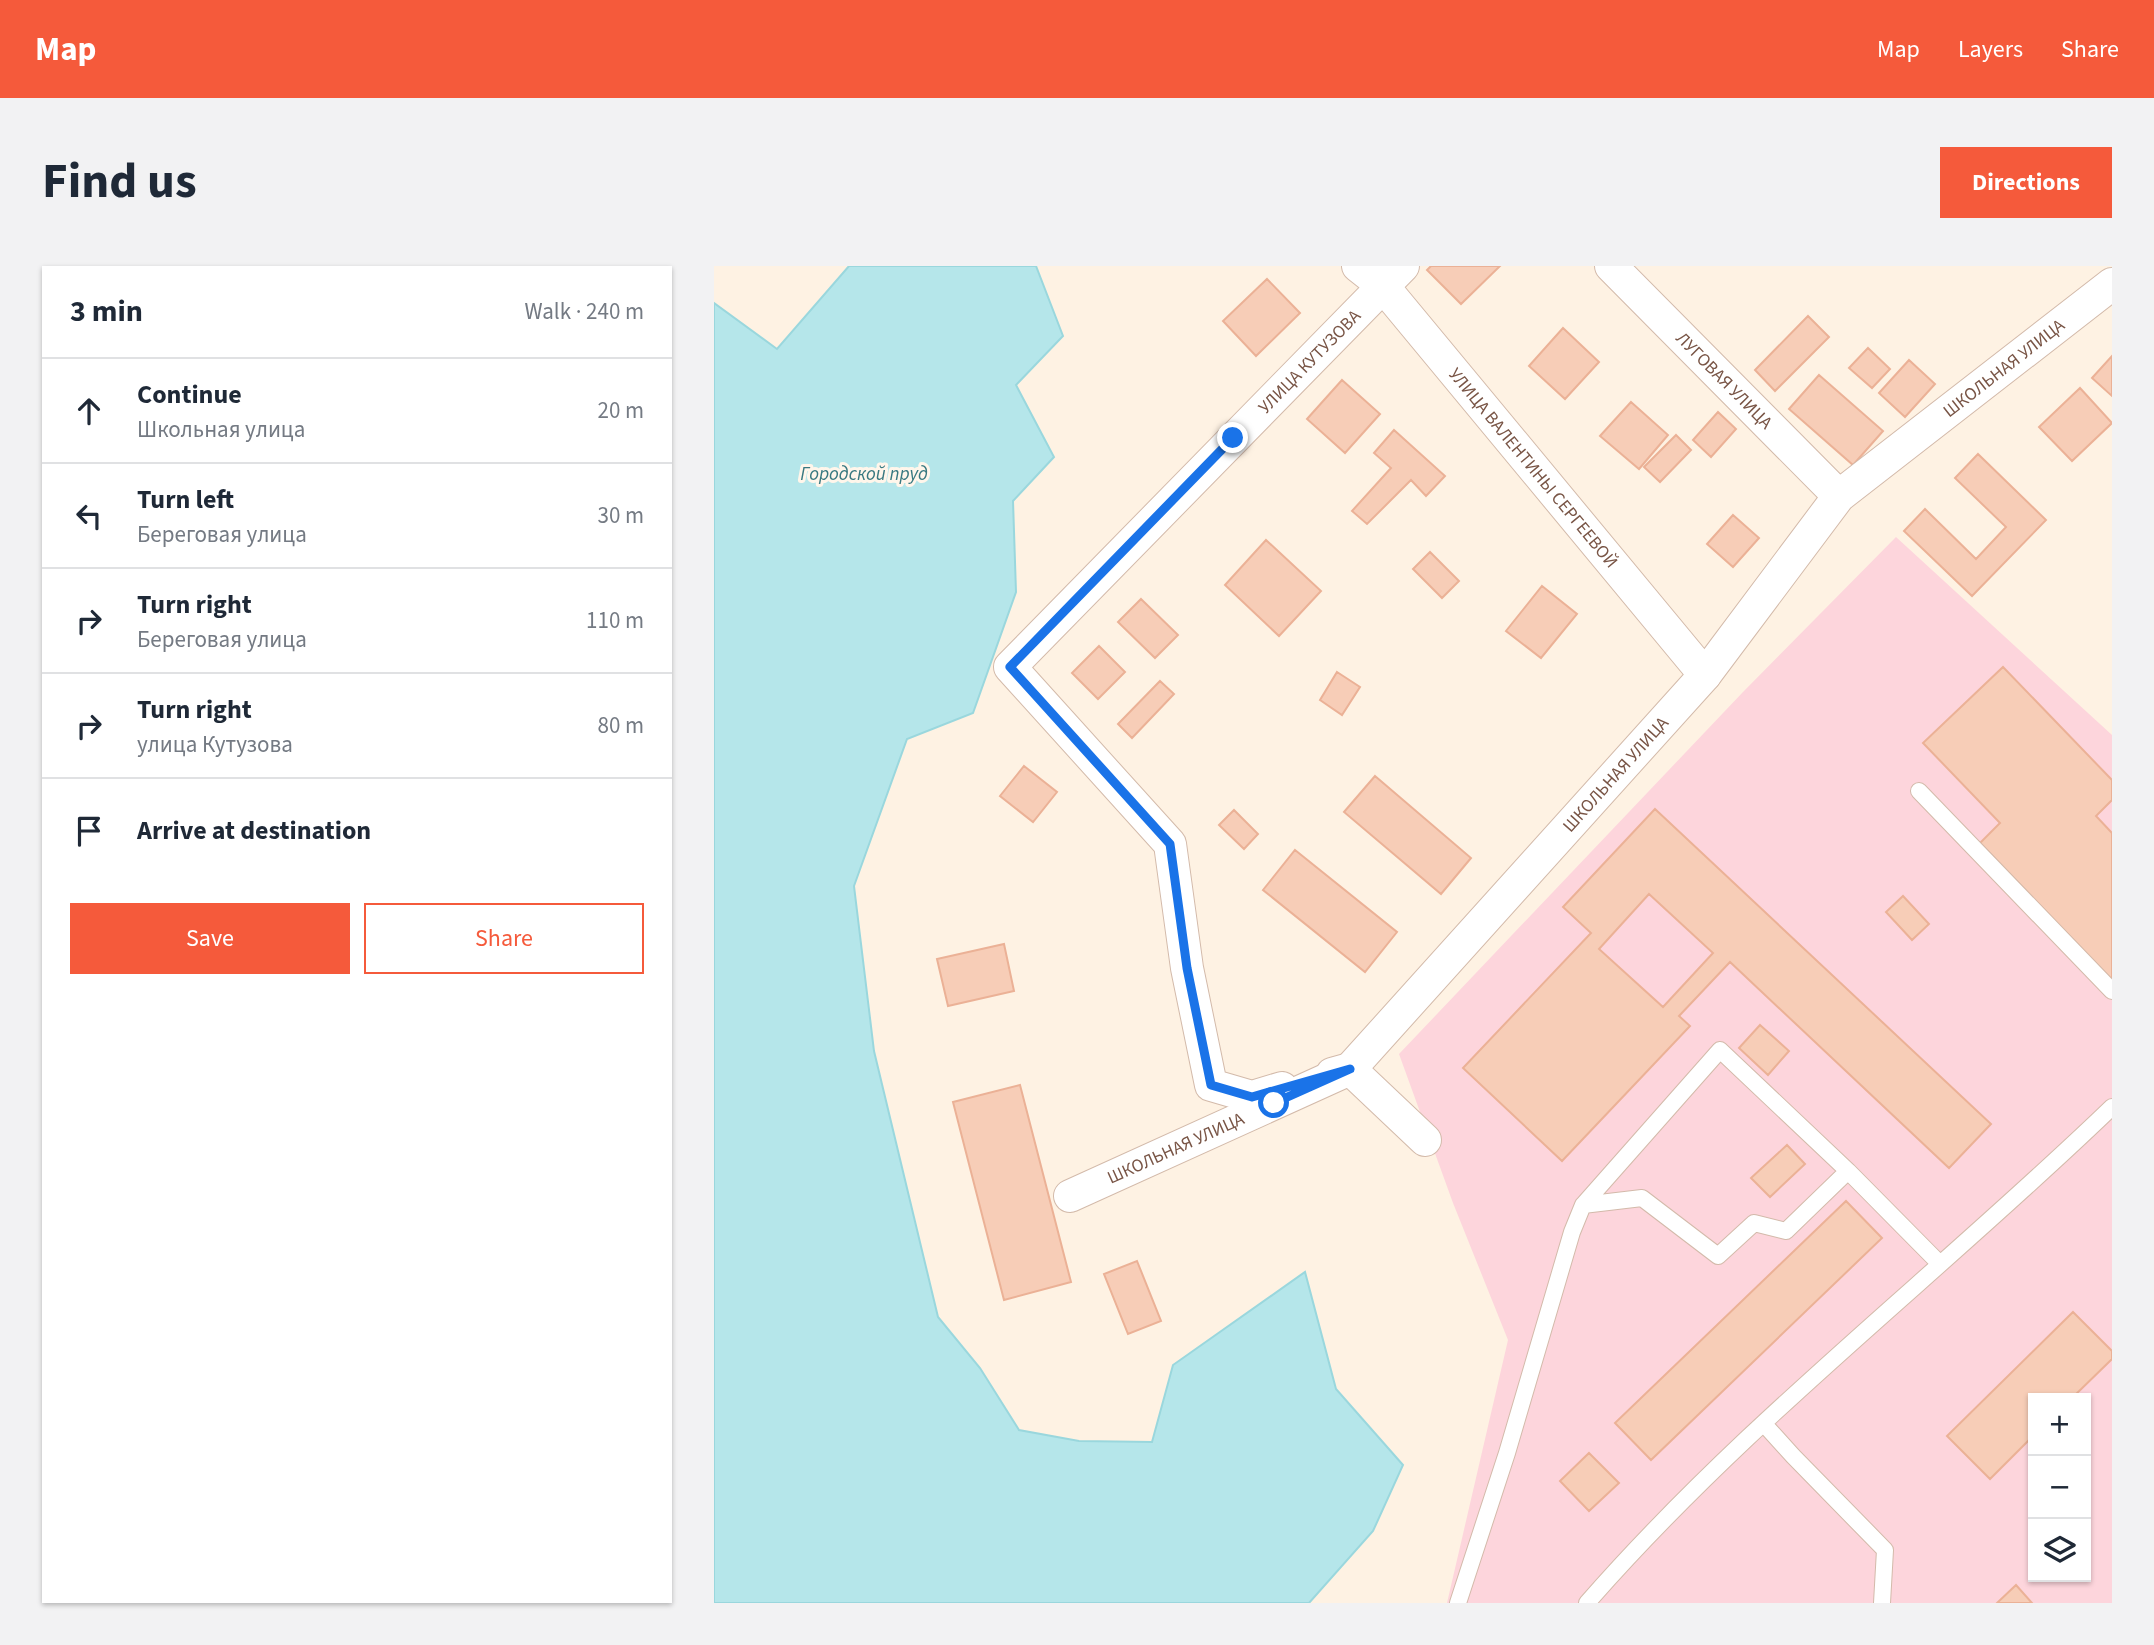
<!DOCTYPE html>
<html lang="en">
<head>
<meta charset="utf-8">
<style>
	body { margin:0; font-family:"Source Sans 3",sans-serif; background:#f2f2f3; color:#1f2937 }
	.controls { position:absolute; right:21px; bottom:21px; display:grid; overflow:hidden; border-radius:0px; box-shadow:0 2px 5px #0004 }
	.controls button { width:63px; height:63px; display:grid; place-items:center; padding:0; border:0; border-bottom:2px solid #e0e1e3; background:#fff; color:#1f2937; font:35px sans-serif }
	.stop { position:absolute; width:21px; height:21px; margin:-16px; border:5px solid #1a73e8; border-radius:50%; background:#fff }
	.stop.end { background:#1a73e8; border-color:#fff; box-shadow:0 2px 7px #0008 }
	.list { margin:0; padding:0; list-style:none }
	h2 { display:flex; justify-content:space-between; align-items:center; height:91px; margin:0; padding:0 28px; font-size:30px }
	h2 small { font-size:23px; font-weight:400; color:#747a83 }
	.list li { display:grid; grid-template-columns:46px 1fr auto; gap:21px; align-items:center; box-sizing:border-box; height:105px; padding:0 28px; border-top:2px solid #e0e1e3 }
	.list b { display:block; font-size:26px; white-space:nowrap }
	.list p { margin:0; font-size:23px; white-space:nowrap; color:#747a83 }
	.list em { font-size:23px; font-style:normal; color:#747a83 }
	.actions { display:flex; gap:14px; padding:21px 28px }
	.actions a { flex:1; padding:16px 0; border:2px solid #f55a3b; border-radius:0px; text-align:center; font-size:24px; color:#f55a3b }
	.actions .main { background:#f55a3b; color:#fff }
	.icon { flex:none; width:38px; height:38px; fill:none; stroke:currentColor; stroke-width:2; stroke-linecap:round; stroke-linejoin:round }
	.map { position:relative; flex:none; width:1398px; height:1337px; overflow:hidden; border-radius:0px }
	header { display:flex; align-items:center; gap:42px; box-sizing:border-box; height:98px; padding:0 35px; background:#f55a3b; color:#fff }
	header strong { font-size:33px }
	nav { display:flex; gap:38px; margin-inline-start:auto; font-size:24px }
	.intro { display:flex; align-items:center; justify-content:space-between; box-sizing:border-box; height:168px; padding:0 42px }
	h1 { margin:0; font-size:49px }
	.button { padding:18px 32px; border-radius:0px; background:#f55a3b; color:#fff; font-size:24px; font-weight:700 }
	main { display:flex; gap:42px; padding:0 42px }
	aside { flex:1; background:#fff; border-radius:0px; box-shadow:0 2px 5px #0004 }
	.map>svg:first-child { display:block }
	.medical { fill:#fdd5dc; fill-rule:evenodd }
	.water { fill:#b5e6ea; stroke:#9ad7dd; stroke-width:2 }
	.building { fill:#f7cdb7; stroke:#ebb196; stroke-width:2; fill-rule:evenodd }
	.lines { fill:none; stroke-linecap:round; stroke-linejoin:round }
	.service-casing { stroke:#d3baaa; stroke-width:18 }
	.minor-casing { stroke:#d3baaa; stroke-width:34 }
	.service { stroke:#fff; stroke-width:16 }
	.minor { stroke:#fff; stroke-width:32 }
	.route { stroke:#1a73e8; stroke-width:9 }
	.labels { text-anchor:middle; stroke-width:6; stroke-linejoin:round; paint-order:stroke }
	.street-label { font-size:18px; fill:#795546; stroke:#fff6eb }
	.water-label { font-size:19px; font-style:italic; fill:#387880; stroke:#fff6eb }
</style>
</head>
<body>
<header>
<strong>Map</strong>
<nav><a>Map</a><a>Layers</a><a>Share</a></nav>
</header>
<div class="intro"><h1>Find us</h1><a class="button">Directions</a></div>
<main>
<aside>
<h2>3 min<small>Walk · 240 m</small></h2>
<ul class="list">
<li><svg class="icon" aria-label="ahead" viewBox="0 0 24 24"><path d="M12 20V5M6 11l6-6 6 6"/></svg><div><b>Continue</b><p>Школьная улица</p></div><em>20 m</em></li>
<li><svg class="icon" aria-label="left" viewBox="0 0 24 24"><path d="M17 20v-9H6M10 6l-5 5 5 5"/></svg><div><b>Turn left</b><p>Береговая улица</p></div><em>30 m</em></li>
<li><svg class="icon" aria-label="right" viewBox="0 0 24 24"><path d="M7 20v-9h11M14 6l5 5-5 5"/></svg><div><b>Turn right</b><p>Береговая улица</p></div><em>110 m</em></li>
<li><svg class="icon" aria-label="right" viewBox="0 0 24 24"><path d="M7 20v-9h11M14 6l5 5-5 5"/></svg><div><b>Turn right</b><p>улица Кутузова</p></div><em>80 m</em></li>
<li><svg class="icon" aria-label="arrive" viewBox="0 0 24 24"><path d="M6 21V4h12l-3 4 3 4H6"/></svg><div><b>Arrive at destination</b></div></li>
</ul>
<div class="actions"><a class="main">Save</a><a>Share</a></div>
</aside>
<div class="map">
<svg width="1398" height="1337" viewBox="0 0 1398 1337">
	<rect width="100%" height="100%" fill="#fef2e3"/>
	<path class="medical" d="M1182,271l216,198v868h-665l61,-263 -55,-137 -54,-149 344,-362zM1319,1132h53v179h-53z"/>
	<path class="water" d="M135,0h187l27,70 -47,49 38,72 -41,44 3,91 -43,121 -66,26 -53,147 20,165 64,266 42,51 39,62 60,11 73,1 21,-77 132,-93 31,117 67,76 -30,66 -64,72h-595v-1300l63,46z"/>
	<path class="building" d="M717,0h69l-39,38 -34,-34z
		M553,13l33,34 -44,43 -33,-35z
		M1094,50l21,21 -54,54 -20,-21z
		M849,62l36,34 -34,37 -36,-33z
		M1154,82l22,21 -18,19 -23,-20z
		M1398,90v40l-20,-18z
		M1195,94l26,24 -30,33 -26,-24z
		M1105,109l64,56 -30,34 -64,-56z
		M628,114l38,34 -35,39 -38,-34z
		M1366,122l32,35 -40,38 -33,-34z
		M917,136l37,33 -29,34 -39,-33z
		M1004,146l18,17 -25,28 -18,-17z
		M680,164l51,46 -19,20 -15,-16 -44,44 -15,-13 39,-43 -17,-15z
		M962,169l15,15 -31,32 -16,-15z
		M1264,188l68,66 -74,76 -68,-65 21,-22 51,50 30,-32 -51,-49z
		M1019,249l26,23 -26,29 -26,-23z
		M552,274l55,51 -42,45 -54,-51z
		M716,286l29,29 -17,17 -29,-29z
		M828,320l35,28 -36,44 -35,-27z
		M427,333l37,36 -23,23 -37,-36z
		M385,380l26,26 -27,27 -26,-26z
		M1289,401l109,113v20l-16,16 16,17v147l-132,-137 20,-20 -77,-80z
		M623,406l23,15 -18,28 -22,-15z
		M446,415l14,13 -42,44 -14,-14z
		M310,500l33,26 -24,30 -33,-26z
		M661,510l96,82 -30,36 -97,-82z
		M941,543l336,315 -42,44 -219,-206 -51,54 11,10 -128,135 -99,-93 128,-135 -28,-26zM935,628l64,59 -50,54 -64,-58z
		M520,544l24,24 -14,15 -25,-24z
		M581,584l102,82 -32,40 -102,-82z
		M1189,630l26,28 -17,16 -26,-28z
		M290,678l10,47 -66,15 -11,-47z
		M1046,759l29,26 -21,24 -29,-27z
		M306,819l51,197 -67,18 -51,-198z
		M1073,879l18,19 -35,33 -19,-19z
		M1132,935l36,37 -231,222 -36,-37z
		M423,995l24,60 -33,13 -24,-60z
		M1359,1046l39,39v8l-40,39h-39v38l-43,43 -43,-43z
		M875,1187l30,30 -30,28 -29,-30z
		M1302,1319l16,18h-35z"/>
	<g class="lines">
		<g class="service-casing">
			<path id="service" d="M1205,525l193,200
				M869,939l137,-155 128,121 92,93
				M1050,1158l29,32 92,94 -3,53
				M744,1337l49,-150 65,-221 11,-27 59,-7 76,58 36,-33 32,8 62,-60
				M873,1337c159,-182 352,-329 525,-496"/>
		</g>
		<g class="minor-casing">
			<g id="minor">
				<path id="s1" d="M644,0l24,19 323,390"/>
				<path id="s2" d="M897,0l228,230"/>
				<path d="M618,808l18,-5 75,71"/>
				<path id="s3" d="M568,822l-30,9 -41,-12 -24,-117 -17,-124 -160,-177 393,-401"/>
				<path id="s4" d="M356,930l280,-127 355,-394 134,-179 273,-212"/>
			</g>
		</g>
		<use href="#service" class="service"/>
		<use href="#minor" class="minor"/>
	</g>
	<g class="lines">
		<path class="route" d="M519,172l-223,229 160,177 17,124 24,117 41,12 98,-28 -76,34"/>
	</g>
	<g class="labels">
		<g class="street-label">
			<text dy="6" stroke="none"><textPath href="#s3" startOffset="985">УЛИЦА КУТУЗОВА</textPath></text>
			<text dy="6" stroke="none"><textPath href="#s4" startOffset="1270">ШКОЛЬНАЯ УЛИЦА</textPath></text>
			<text dy="6" stroke="none"><textPath href="#s2" startOffset="161">ЛУГОВАЯ УЛИЦА</textPath></text>
			<text dy="6" stroke="none"><textPath href="#s1" startOffset="268">УЛИЦА ВАЛЕНТИНЫ СЕРГЕЕВОЙ</textPath></text>
			<text dy="6" stroke="none"><textPath href="#s4" startOffset="704">ШКОЛЬНАЯ УЛИЦА</textPath></text>
			<text dy="6" stroke="none"><textPath href="#s4" startOffset="116">ШКОЛЬНАЯ УЛИЦА</textPath></text>
		</g>
		<g class="water-label">
			<text x="150" y="214">Городской пруд</text>
		</g>
	</g>
</svg>
<div class="controls">
<button>+</button>
<button>−</button>
<button><svg class="icon" aria-label="layers" viewBox="0 0 24 24"><path d="M12 4l9 5-9 5-9-5zM3 14l9 5 9-5"/></svg></button>
</div>
<div class="stop" style="left:560px;top:837px"></div>
<div class="stop end" style="left:519px;top:172px"></div>
</div>
</main>
</body>
</html>
